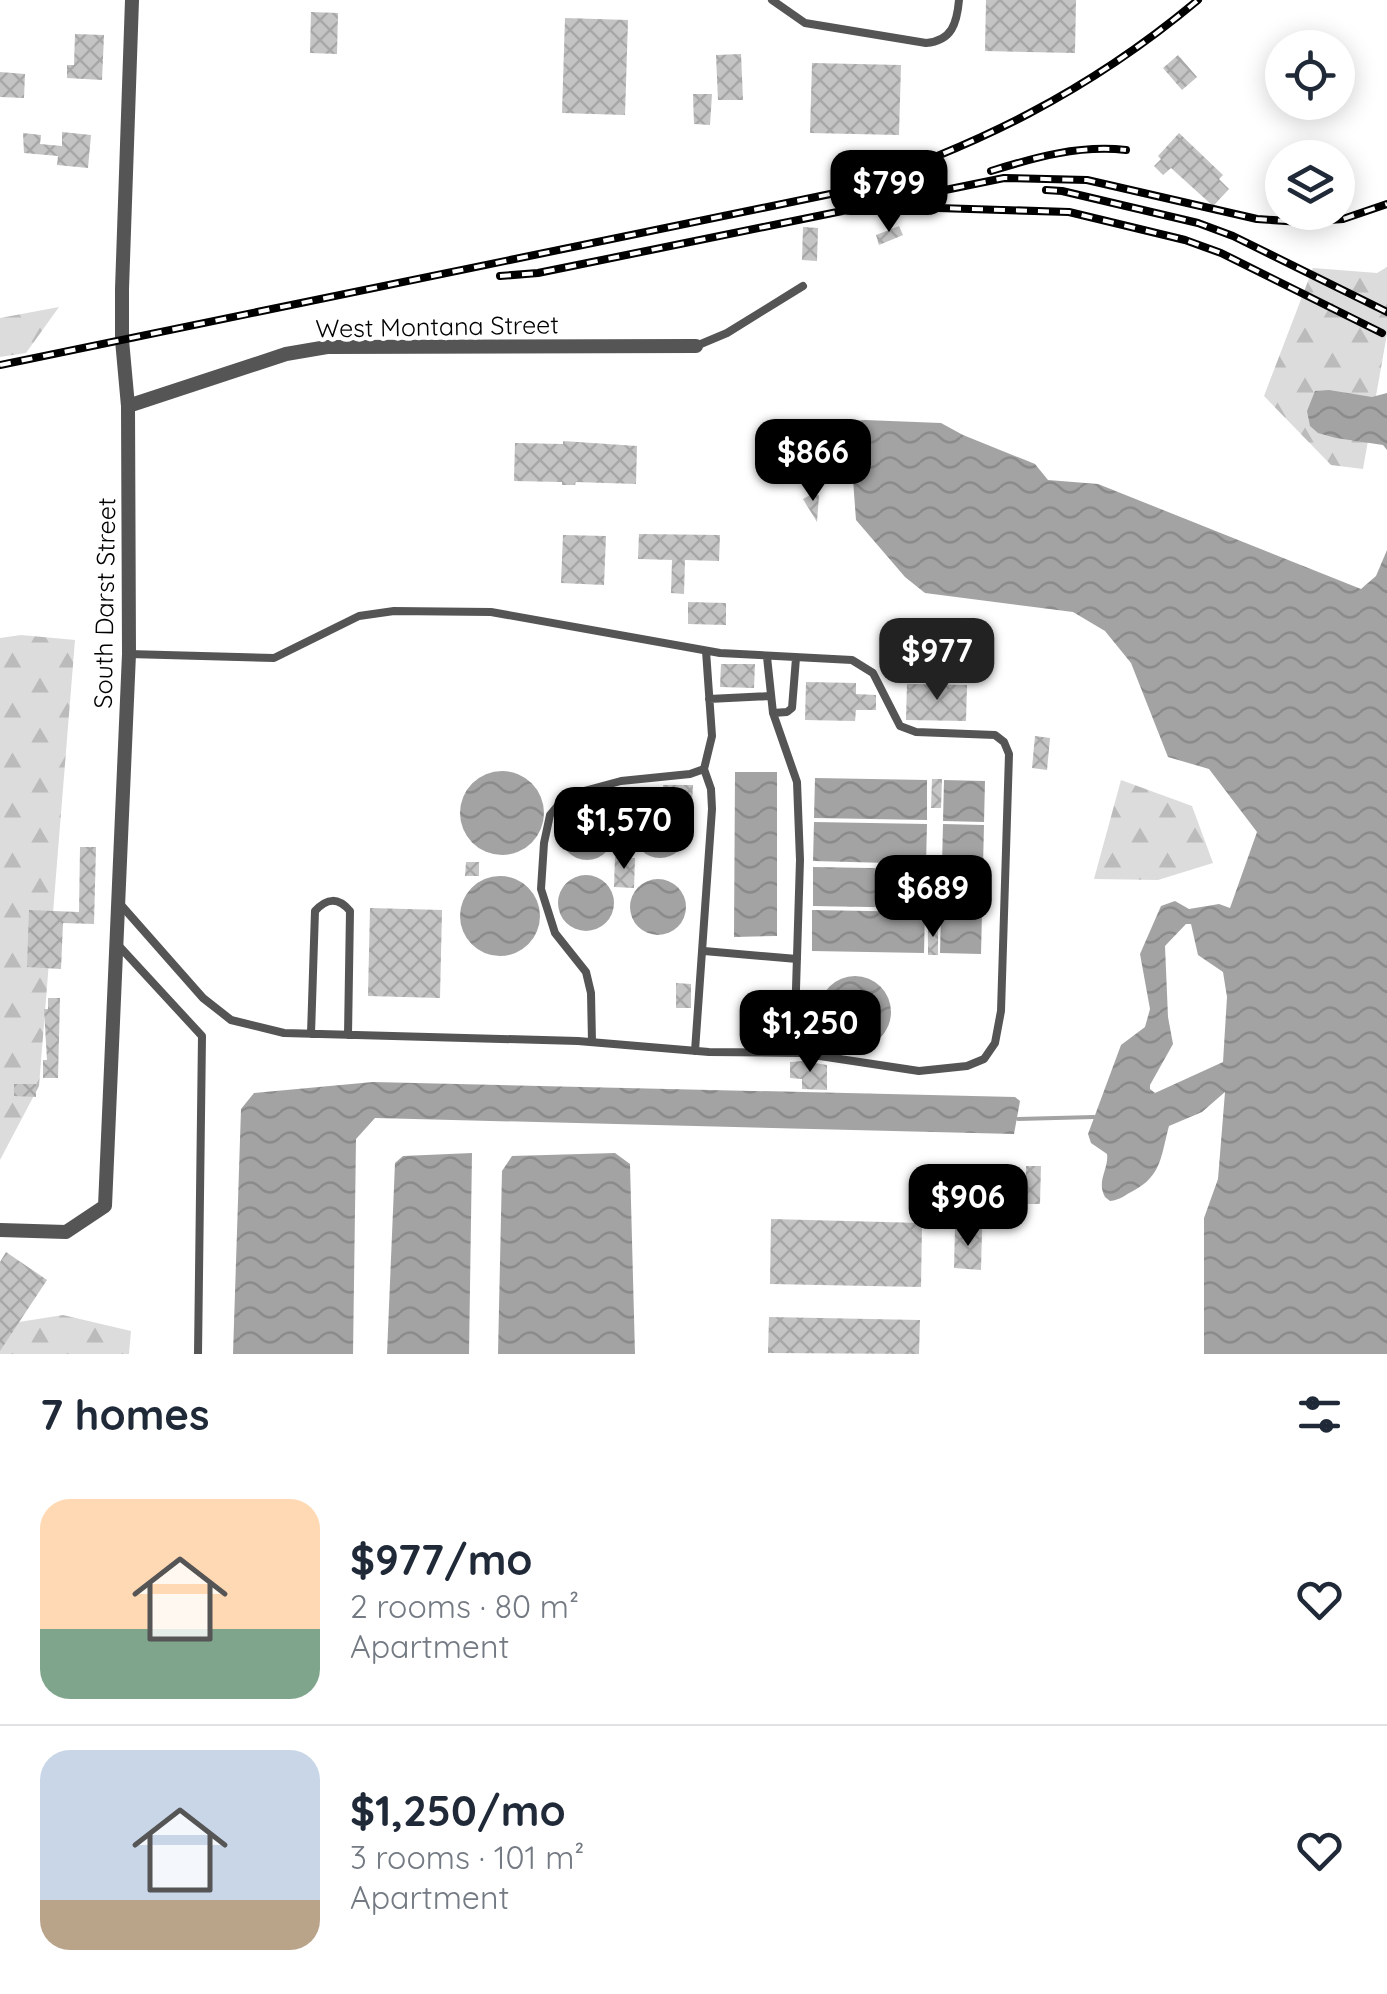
<!DOCTYPE html>
<meta charset="utf-8">
<style>
body{margin:0;font-family:Quicksand,sans-serif;background:#f6f6f7;color:#1f2937;height:100vh;display:flex;flex-direction:column;font-size:38px;white-space:nowrap}
*{box-sizing:border-box;margin:0}
p{font-size:32px;color:#747a83}
.icon{flex:none;width:55px;height:55px;fill:none;stroke:currentColor;stroke-width:2;stroke-linecap:round;stroke-linejoin:round}
.map{position:relative;height:1354px;overflow:hidden}
.side{display:flex;flex-direction:column;background:#fff;flex:1}
.side>*{flex:none}
.fabs{position:absolute;left:1265px;top:30px;display:grid;gap:20px}
.fabs a{display:grid;place-items:center;width:90px;height:90px;border-radius:50%;background:#fff;box-shadow:0 5px 25px #0003;font-size:50px}
.price{position:absolute;translate:-50% -85px;padding:0 22px;border-radius:20px;background:#000;color:#fff;font-size:32px;line-height:65px;filter:drop-shadow(0 2px 5px #0008)}
.price::after{content:'';position:absolute;left:50%;top:60px;width:30px;height:22px;margin-left:-15px;background:inherit;clip-path:polygon(0 0,100% 0,50% 100%)}
.price.active{background:#222;color:#fff}
ul{padding:0;list-style:none}
li{display:flex;align-items:center;gap:30px;height:250px;padding:0 40px}
li+li{border-top:2px solid #e0e1e3}
li span{display:grid;place-items:center;flex:none;width:280px;height:200px;border-radius:30px;color:#555}
li>.icon{margin-inline-start:auto}
span .icon{width:120px;height:120px;fill:#fffc;stroke-width:1}
li b{font-size:42px}
h2{display:flex;justify-content:space-between;align-items:center;height:120px;padding:0 40px;font-size:42px}
.map>svg:first-child{display:block}
.forest{fill:url(#forest-firs)}
.water{fill:url(#water-waves);fill-rule:evenodd}
.lines{fill:none;stroke-linecap:round;stroke-linejoin:round}
.stream{stroke:#a3a3a3;stroke-width:4}
.building{fill:url(#building-cross-hatch)}
.lane{stroke:#555;stroke-width:8}
.street{stroke:#555;stroke-width:14}
.rail-casing{stroke:#000;stroke-width:8}
.rail{stroke:#fff;stroke-width:4;stroke-dasharray:11;stroke-linecap:butt}
.labels{text-anchor:middle;dominant-baseline:central;stroke-width:9;stroke-linejoin:round;paint-order:stroke}
.street-label{font-size:25px;fill:#000;stroke:#fff}
</style>
<div class="map">
<svg width="1387" height="1354" viewBox="0 0 1387 1354">
<defs>
<pattern id="forest-firs" width="22" height="20" patternUnits="userSpaceOnUse" patternTransform="scale(2.5)"><rect width="22" height="20" fill="#dcdcdc"/><path d="M5 1l3.5 6h-7zM16 11l3.5 6h-7z" fill="#bbb"/></pattern>
<pattern id="water-waves" width="16" height="10" patternUnits="userSpaceOnUse" patternTransform="scale(2.5)"><rect width="16" height="10" fill="#a3a3a3"/><path d="M0 5q4-4 8 0t8 0" fill="none" stroke="#8b8b8b"/></pattern>
<pattern id="building-cross-hatch" width="8" height="8" patternUnits="userSpaceOnUse" patternTransform="scale(2.5)"><rect width="8" height="8" fill="#c4c4c4"/><path d="M0 0l8 8M0 8l8-8" fill="none" stroke="#a7a7a7"/></pattern>
</defs>
<rect width="100%" height="100%" fill="#fff"/>
<!-- forest -->
<path class="forest" d="M 1387,267 L 1387,334 L 1363,469 L 1331,465 L 1264,396 L 1313,268 L 1377,273 Z
M 59,307 L 26,353 L 0,357 L 0,318 Z
M 21,635 L 75,640 L 39,1086 L 0,1160 L 0,638 Z
M 1121,780 L 1192,806 L 1213,863 L 1158,880 L 1094,879 Z
M 63,1315 L 131,1331 L 129,1354 L 0,1354 L 0,1325 Z"/>
<!-- water -->
<path class="water" d="M 1329,390 L 1372,397 L 1387,393 L 1387,450 L 1383,445 L 1336,438 L 1318,433 L 1310,426 L 1307,411 L 1315,391 Z
M 865,420 L 941,423 L 963,435 L 1035,464 L 1048,480 L 1098,484 L 1361,589 L 1376,576 L 1387,550 L 1387,1354 L 1204,1354 L 1204,1218 L 1218,1179 L 1225,1092 L 1202,1112 L 1169,1126 C 1161,1155 1162,1176 1133,1191 C 1125,1195 1120,1200 1110,1201 L 1105,1197 C 1096,1181 1109,1169 1107,1154 L 1091,1143 L 1088,1134 L 1121,1045 L 1145,1027 L 1150,1009 L 1140,954 L 1161,906 L 1175,901 L 1189,909 L 1219,904 L 1230,908 L 1257,832 L 1209,769 L 1168,757 L 1131,663 L 1105,631 L 1073,612 L 925,593 L 905,577 L 856,520 L 852,466 L 846,448 L 834,433 L 838,422 ZM 1186,924 L 1191,924 L 1198,955 L 1223,972 L 1227,997 L 1223,1062 L 1155,1093 L 1150,1089 L 1150,1085 L 1173,1044 L 1168,1017 L 1165,946 Z
M460 813a42 42 0 1 1 84 0a42 42 0 1 1-84 0Z
M 735,772 L 777,772 L 777,936 L 734,937 Z
M 815,778 L 927,780 L 927,820 L 814,818 Z
M 944,780 L 985,781 L 984,822 L 943,821 Z
M634 832a26 26 0 1 1 52 0a26 26 0 1 1-52 0Z
M560 833a27 27 0 1 1 54 0a27 27 0 1 1-54 0Z
M 814,822 L 927,824 L 926,864 L 813,861 Z
M 943,824 L 984,825 L 983,866 L 942,865 Z
M 813,867 L 926,869 L 925,908 L 813,906 Z
M 941,868 L 983,869 L 982,911 L 940,910 Z
M558 903a28 28 0 1 1 56 0a28 28 0 1 1-56 0Z
M460 916a40 40 0 1 1 80 0a40 40 0 1 1-80 0Z
M630 907a28 28 0 1 1 56 0a28 28 0 1 1-56 0Z
M 812,910 L 925,912 L 924,953 L 812,951 Z
M 941,912 L 982,913 L 981,954 L 940,953 Z
M819 1012a36 36 0 1 1 72 0a36 36 0 1 1-72 0Z
M 373,1082 L 1015,1097 L 1020,1101 L 1014,1134 L 375,1118 L 356,1139 L 353,1354 L 233,1354 L 241,1109 L 254,1093 Z
M 472,1153 L 469,1354 L 387,1354 L 395,1163 L 403,1156 Z
M 615,1153 L 630,1164 L 635,1354 L 498,1354 L 502,1171 L 512,1156 Z
M 991,1168 L 1007,1169 L 1006,1199 L 992,1200 Z"/>
<g class="lines">
<!-- stream -->
<path class="stream" d="M 1018,1119 L 1094,1117"/>
</g>
<!-- building -->
<path class="building" d="M 986,0 L 1076,0 L 1075,53 L 985,51 Z
M 311,12 L 338,13 L 337,54 L 310,53 Z
M 565,18 L 628,20 L 625,115 L 562,113 Z
M 75,34 L 104,35 L 102,80 L 67,78 L 67,65 L 74,65 Z
M 741,54 L 743,100 L 718,100 L 716,55 Z
M 1178,55 L 1197,77 L 1182,90 L 1163,68 Z
M 812,63 L 901,65 L 899,135 L 810,133 Z
M 0,72 L 25,74 L 24,98 L 0,97 Z
M 693,94 L 712,94 L 710,125 L 694,124 Z
M 62,132 L 91,135 L 88,168 L 57,165 L 58,156 L 24,153 L 23,133 L 41,135 L 40,144 L 62,146 Z
M 1179,133 L 1223,175 L 1219,179 L 1229,189 L 1213,206 L 1171,168 L 1163,175 L 1154,166 L 1161,159 L 1158,156 Z
M 899,226 L 903,235 L 879,245 L 876,235 Z
M 803,227 L 818,228 L 817,261 L 802,260 Z
M 563,441 L 637,446 L 636,484 L 576,482 L 575,485 L 562,485 L 562,482 L 514,481 L 515,443 L 563,444 Z
M 812,494 L 819,495 L 817,522 L 803,499 Z
M 639,534 L 720,535 L 719,561 L 685,560 L 684,594 L 671,593 L 672,560 L 638,559 Z
M 563,535 L 606,536 L 604,585 L 561,583 Z
M 688,602 L 726,603 L 726,625 L 688,624 Z
M 721,664 L 755,664 L 754,688 L 720,687 Z
M 806,682 L 856,683 L 856,694 L 876,695 L 876,710 L 856,710 L 855,721 L 805,720 Z
M 907,684 L 967,685 L 966,721 L 906,720 Z
M 1035,736 L 1050,738 L 1047,770 L 1032,768 Z
M 932,779 L 942,779 L 941,808 L 931,808 Z
M 663,785 L 693,785 L 692,804 L 663,804 Z
M 80,847 L 96,847 L 94,924 L 63,923 L 61,969 L 27,967 L 29,910 L 79,912 Z
M 615,857 L 635,858 L 634,888 L 614,887 Z
M 466,862 L 479,862 L 479,876 L 465,876 Z
M 370,908 L 442,910 L 440,998 L 368,996 Z
M 928,926 L 938,926 L 938,955 L 928,955 Z
M 676,983 L 691,984 L 691,1008 L 676,1008 Z
M 48,998 L 60,998 L 58,1078 L 43,1078 L 43,1060 L 47,1060 L 44,1009 L 48,1009 Z
M 802,1061 L 827,1065 L 827,1090 L 802,1089 L 802,1079 L 790,1078 L 790,1062 Z
M 14,1084 L 36,1084 L 36,1097 L 14,1096 Z
M 1026,1166 L 1041,1166 L 1040,1204 L 1025,1204 Z
M 771,1219 L 922,1223 L 921,1287 L 770,1284 Z
M 955,1228 L 982,1229 L 981,1270 L 954,1268 Z
M 6,1252 L 47,1280 L 0,1351 L 0,1262 Z
M 769,1317 L 920,1320 L 919,1354 L 768,1353 Z"/>
<g class="lines">
<!-- lane -->
<path class="lane" d="M 772,0 L 805,23 L 926,43 C 952,41 957,23 959,0
M 696,346 L 727,333 L 803,286
M 767,657 L 773,713 L 797,782 L 800,860 L 794,1053
M 709,699 L 770,696
M 773,713 L 787,712 L 792,708 L 796,658
M 121,905 L 203,998 L 231,1020 L 284,1033 L 578,1041 L 709,1052 L 800,1053 L 919,1071 L 967,1066 L 984,1059 L 995,1043 L 1001,1011 L 1009,754 L 1004,742 L 995,735 L 916,732 L 900,726 L 873,673 L 852,660 L 720,653 L 491,612 L 394,611 L 359,616 L 274,658 L 129,654
M 119,946 L 202,1036 L 198,1354
M 704,951 L 797,959
M 311,1034 L 315,911 C 327,898 338,897 350,911 L 348,1035
M 592,1042 L 591,993 L 586,972 L 555,933 L 541,889 L 544,843 L 550,815 L 560,803 L 584,791 L 621,781 L 690,774 L 704,769 L 712,736 L 706,651
M 695,1051 L 712,809 L 711,789 L 704,769"/>
<!-- street -->
<path class="street" d="M 128,406 L 286,354 L 327,347 L 696,346
M 0,1230 L 66,1232 L 105,1206 L 129,654 L 128,406 L 122,340 L 122,289 L 132,0"/>
<!-- rail casing -->
<g class="rail-casing">
<path id="rail" d="M 991,171 C 1036,157 1079,145 1126,150
M 1046,190 L 1062,191 L 1198,223 L 1233,236 L 1387,312
M 906,207 L 1069,212 L 1185,240 L 1221,253 L 1382,333
M 500,276 L 538,273 L 1004,178 L 1087,180 L 1257,219 L 1302,222 L 1343,219 L 1387,204
M 0,365 L 840,192 C 977,146 1087,93 1198,0"/>
</g>
<!-- rail -->
<use href="#rail" class="rail"/>
</g>
<g class="labels">
<!-- street labels -->
<g class="street-label">
<text transform="translate(437 326) rotate(-1)">West Montana Street</text>
<text transform="translate(104 603) rotate(-89)">South Darst Street</text>
</g>
</g>
</svg>
<div class="fabs">
<a><svg class="icon" aria-label="locate" viewBox="0 0 24 24"><circle cx="12" cy="12" r="6"/><path d="M12 2v4M12 18v4M2 12h4M18 12h4"/></svg></a>
<a><svg class="icon" aria-label="layers" viewBox="0 0 24 24"><path d="M12 4l9 5-9 5-9-5zM3 14l9 5 9-5"/></svg></a>
</div>
<b class="price" style="left:889px;top:235px">$799</b>
<b class="price" style="left:813px;top:504px">$866</b>
<b class="price active" style="left:937px;top:703px">$977</b>
<b class="price" style="left:624px;top:872px">$1,570</b>
<b class="price" style="left:933px;top:940px">$689</b>
<b class="price" style="left:810px;top:1075px">$1,250</b>
<b class="price" style="left:968px;top:1249px">$906</b>
</div>
<section class="side">
<h2>7 homes<svg class="icon" aria-label="filters" viewBox="0 0 24 24"><path d="M4 7h16M4 17h16"/><circle cx="9" cy="7" r="2"/><circle cx="15" cy="17" r="2"/></svg></h2>
<ul>
<li><span style="background:linear-gradient(#ffd9b3 65%,#7fa58c 0)"><svg class="icon" aria-label="home" viewBox="0 0 24 24"><path d="M3 11l9-7 9 7M6 9v11h12V9"/></svg></span><div><b>$977/mo</b><p>2 rooms · 80 m²</p><p>Apartment</p></div><svg class="icon" aria-label="heart" viewBox="0 0 24 24"><path d="M12 20l-8-8c-3-5 5-10 8-4 3-6 11-1 8 4z"/></svg></li>
<li><span style="background:linear-gradient(#c9d6e8 75%,#b9a48a 0)"><svg class="icon" aria-label="home" viewBox="0 0 24 24"><path d="M3 11l9-7 9 7M6 9v11h12V9"/></svg></span><div><b>$1,250/mo</b><p>3 rooms · 101 m²</p><p>Apartment</p></div><svg class="icon" aria-label="heart" viewBox="0 0 24 24"><path d="M12 20l-8-8c-3-5 5-10 8-4 3-6 11-1 8 4z"/></svg></li>
</ul>
</section>
